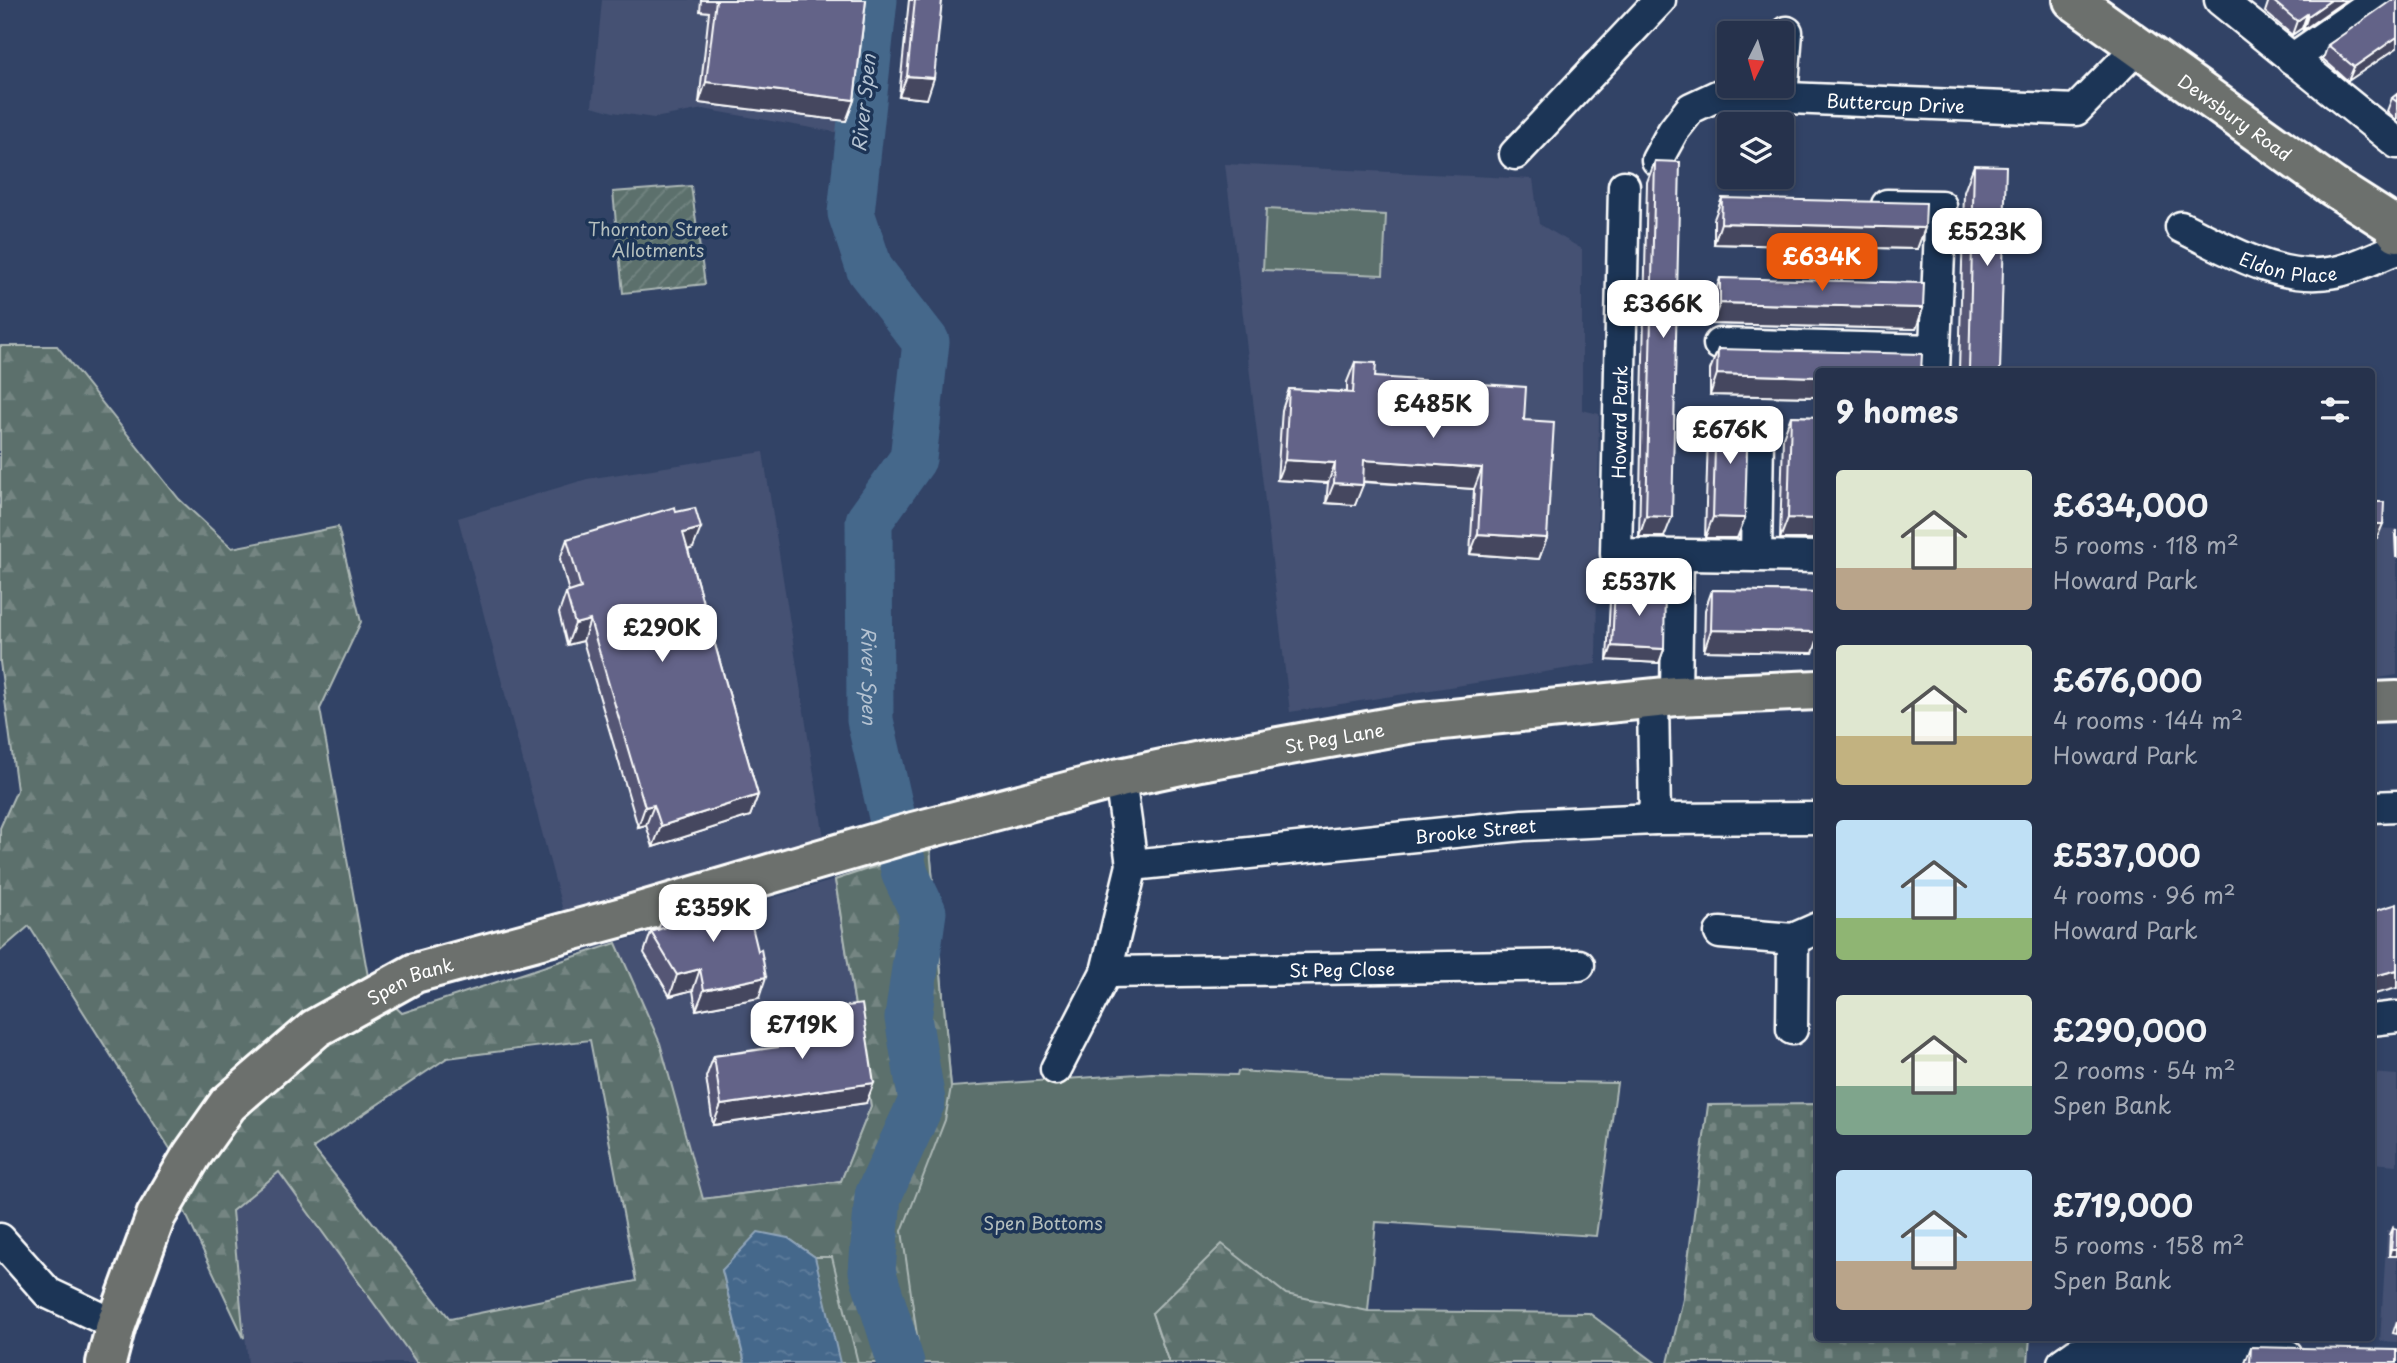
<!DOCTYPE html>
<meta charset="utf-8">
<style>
body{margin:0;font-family:"Playpen Sans",sans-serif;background:#2e3a53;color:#f1f3f6;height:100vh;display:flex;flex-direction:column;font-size:26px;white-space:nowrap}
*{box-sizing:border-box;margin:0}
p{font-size:23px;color:#a4aab5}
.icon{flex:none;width:38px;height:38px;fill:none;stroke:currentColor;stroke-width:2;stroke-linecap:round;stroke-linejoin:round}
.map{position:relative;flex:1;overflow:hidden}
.details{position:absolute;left:1815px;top:368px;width:560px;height:973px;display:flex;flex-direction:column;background:#26324c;border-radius:7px;box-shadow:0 4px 10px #0003,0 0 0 2px #424d64}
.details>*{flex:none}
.needle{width:46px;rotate:185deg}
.fabs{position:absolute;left:1717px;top:21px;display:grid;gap:14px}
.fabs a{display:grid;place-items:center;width:77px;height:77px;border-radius:7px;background:#26324c;box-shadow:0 4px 10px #0003,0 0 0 2px #424d64;font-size:35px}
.price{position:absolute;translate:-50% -60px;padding:0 16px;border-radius:14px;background:#fff;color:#222;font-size:23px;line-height:46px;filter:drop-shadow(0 2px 4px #0008)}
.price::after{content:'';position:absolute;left:50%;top:42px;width:21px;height:16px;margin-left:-10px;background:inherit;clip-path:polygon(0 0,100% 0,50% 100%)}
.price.current{background:#ea580c;color:#fff}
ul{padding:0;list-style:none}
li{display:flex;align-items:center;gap:21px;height:175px;padding:0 21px}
li span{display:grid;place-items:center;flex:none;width:196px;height:140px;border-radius:7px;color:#555}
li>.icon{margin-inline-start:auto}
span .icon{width:84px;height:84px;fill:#fffc;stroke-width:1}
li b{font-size:30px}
h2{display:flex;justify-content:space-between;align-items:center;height:84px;padding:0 21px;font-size:30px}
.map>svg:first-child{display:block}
.built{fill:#455173}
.green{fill:#5b706c;stroke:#adb8b6;stroke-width:2}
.forest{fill:url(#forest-firs);stroke:#adb8b6;stroke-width:2;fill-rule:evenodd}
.cemetery{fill:url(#cemetery-stones);stroke:#adb8b6;stroke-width:2}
.garden{fill:url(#garden-furrows);stroke:#adb8b6;stroke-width:2}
.water{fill:url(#water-ripples);stroke:#8fa4b9;stroke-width:2}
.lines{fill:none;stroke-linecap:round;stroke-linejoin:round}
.river{stroke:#44678b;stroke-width:47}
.minor-casing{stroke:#fff;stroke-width:35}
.primary-casing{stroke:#fff;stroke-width:44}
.minor{stroke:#1d3557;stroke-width:30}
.primary{stroke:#6c706d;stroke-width:38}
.wall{fill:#555675;stroke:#fff;stroke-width:2}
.shaded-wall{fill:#45465f;stroke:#fff;stroke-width:2}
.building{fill:#636488;stroke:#fff;stroke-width:2}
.labels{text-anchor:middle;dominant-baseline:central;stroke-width:7;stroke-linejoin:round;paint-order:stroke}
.street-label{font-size:18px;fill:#fff;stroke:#1d3557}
.park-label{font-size:18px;fill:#b5bfbd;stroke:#1d3557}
.water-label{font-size:19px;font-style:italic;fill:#b4c2d1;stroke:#1d3557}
</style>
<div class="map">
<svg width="2397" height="1363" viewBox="0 0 2397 1363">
<defs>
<pattern id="forest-firs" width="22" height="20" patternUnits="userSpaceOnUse" patternTransform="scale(1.75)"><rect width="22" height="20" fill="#5b706c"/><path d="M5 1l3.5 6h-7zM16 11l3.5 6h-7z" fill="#748582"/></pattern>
<pattern id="cemetery-stones" width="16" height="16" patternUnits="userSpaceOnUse" patternTransform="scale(1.75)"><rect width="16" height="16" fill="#5b706c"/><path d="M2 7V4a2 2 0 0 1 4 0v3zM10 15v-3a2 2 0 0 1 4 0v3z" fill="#748582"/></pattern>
<pattern id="garden-furrows" width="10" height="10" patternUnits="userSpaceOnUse" patternTransform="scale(1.75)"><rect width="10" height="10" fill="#5b706c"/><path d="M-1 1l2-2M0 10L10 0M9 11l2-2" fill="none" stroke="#748582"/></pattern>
<pattern id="water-ripples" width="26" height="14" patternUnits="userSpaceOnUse" patternTransform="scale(1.75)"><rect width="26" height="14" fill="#44678b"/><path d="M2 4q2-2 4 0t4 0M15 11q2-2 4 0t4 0" fill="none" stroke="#607e9c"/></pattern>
</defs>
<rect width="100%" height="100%" fill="#324366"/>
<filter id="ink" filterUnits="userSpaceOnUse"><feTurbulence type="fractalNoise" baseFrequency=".0143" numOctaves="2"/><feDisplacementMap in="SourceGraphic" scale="14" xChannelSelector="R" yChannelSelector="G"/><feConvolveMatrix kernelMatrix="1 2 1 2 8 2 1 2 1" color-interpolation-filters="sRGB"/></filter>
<g filter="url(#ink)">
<!-- built -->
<path class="built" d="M 602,0 L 867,0 L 852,135 L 703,109 L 654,118 L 613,112 L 592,106 Z
M 1225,164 L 1533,179 L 1539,224 L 1582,249 L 1582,410 L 1599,414 L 1596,664 L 1290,712 Z
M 763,452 L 825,844 L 566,922 L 458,518 L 587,479 Z
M 2371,528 L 2397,529 L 2397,675 L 2373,679 Z
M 835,880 L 871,1106 L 841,1181 L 702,1199 L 660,1043 L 616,943 Z
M 2371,1073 L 2397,1075 L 2397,1165 L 2371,1163 Z
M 279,1172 L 417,1363 L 248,1363 L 232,1211 Z
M 2387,1230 L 2397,1230 L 2397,1342 L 2380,1341 Z"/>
<!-- green -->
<path class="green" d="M 1266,209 L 1386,215 L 1383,275 L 1263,270 Z
M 930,848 L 951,1087 L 1152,1073 L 1237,1075 L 1238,1071 L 1328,1077 L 1617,1083 L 1596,1236 L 1376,1222 L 1368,1311 L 1152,1313 L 1169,1363 L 745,1363 L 702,1199 L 841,1181 L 871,1106 L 835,880 Z"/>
<!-- forest -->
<path class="forest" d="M 0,346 L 57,346 L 179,499 L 232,548 L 338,527 L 361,622 L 320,709 L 369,982 L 402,1013 L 616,943 L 660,1043 L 703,1199 L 841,1181 L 871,1106 L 835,880 L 930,848 L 951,1087 L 945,1120 L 902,1231 L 921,1363 L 858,1363 L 832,1257 L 815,1257 L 788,1238 L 722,1270 L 745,1363 L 417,1363 L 279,1172 L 232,1211 L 244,1338 L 184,1210 L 174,1155 L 29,926 L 0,951 L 0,828 L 17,790 L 0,662 ZM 590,1040 L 636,1281 L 450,1319 L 313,1148 L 447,1058 Z
M 1222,1244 L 1286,1294 L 1368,1311 L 1589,1313 L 1656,1363 L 1169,1363 L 1152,1313 Z"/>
<!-- cemetery -->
<path class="cemetery" d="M 1818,1104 L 1818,1337 L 2030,1337 L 2028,1363 L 1668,1363 L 1683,1299 L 1708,1105 Z"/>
<!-- garden -->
<path class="garden" d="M 691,186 L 705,284 L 623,293 L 613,192 Z"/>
<!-- water -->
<path class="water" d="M 758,1232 L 788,1238 L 815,1257 L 840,1363 L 745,1363 L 722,1270 Z"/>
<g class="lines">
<!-- river -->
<path class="river" id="s1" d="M 874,0 L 851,213 L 870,270 L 926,342 L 913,459 L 869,521 L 870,720 L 905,874 L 923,912 L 908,1018 L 922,1101 L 878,1196 L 872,1271 L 901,1363"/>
<!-- minor casing -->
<g class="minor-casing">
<g id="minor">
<path d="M 2220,0 L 2397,143"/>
<path d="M 2292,59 L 2377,0"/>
<path d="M 1782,97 L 1787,32"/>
<path d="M 1515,154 L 1660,0"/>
<path id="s2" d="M 1657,160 L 1673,131 L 1691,108 L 1719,95 L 2076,110 L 2138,47"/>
<path d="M 1624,186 L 1616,554 L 1818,557"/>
<path d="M 1887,205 L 1941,206 L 1934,371"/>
<path id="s3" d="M 2181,227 C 2229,250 2280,283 2335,272 C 2356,268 2377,256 2397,249"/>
<path d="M 1719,344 L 1935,350"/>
<path d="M 1756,556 L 1758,439"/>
<path d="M 1676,696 L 1678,555"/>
<path d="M 1653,699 L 1655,819"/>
<path id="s4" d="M 1120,778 L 1132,865 L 1106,972 L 1579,965"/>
<path d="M 2371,807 L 2397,806"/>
<path id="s5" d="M 1132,865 L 1523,825 L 1655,819 L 1818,818"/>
<path d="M 1720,933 L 1793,939 L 1818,928"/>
<path d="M 2371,1020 L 2397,1017"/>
<path d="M 1792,1029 L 1793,939"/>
<path d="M 1056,1069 L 1106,972"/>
<path d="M 0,1239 L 48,1293 L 116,1325"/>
<path d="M 2063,1363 L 2077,1353 L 2105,1352 L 2287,1355"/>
</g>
</g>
<!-- primary casing -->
<g class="primary-casing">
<g id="primary">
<path id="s6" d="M 2073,0 L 2332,186 L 2390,223 L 2397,232"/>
<path d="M 2371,702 L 2397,701"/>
<path id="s7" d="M 106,1363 L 116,1325 L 156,1216 L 192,1155 L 228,1104 L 316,1028 L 415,973 L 626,916 L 913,832 L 1120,778 L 1200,761 L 1413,723 L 1676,696 L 1818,690"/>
</g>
</g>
<!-- minor -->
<use href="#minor" class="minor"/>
<!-- primary -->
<use href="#primary" class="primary"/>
</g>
<!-- wall -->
<path class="wall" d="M 701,0 L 866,0 L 854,100 L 846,121 L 699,103 L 709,12 L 700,11 Z
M 909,0 L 942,0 L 927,99 L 899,96 Z
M 2269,0 L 2346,0 L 2303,30 L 2302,28 L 2292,35 L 2265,12 Z
M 2397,0 L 2348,81 L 2323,59 L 2328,45 Z
M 2397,94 L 2397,121 L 2387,111 L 2392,98 Z
M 1655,161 L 1664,537 L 1639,537 L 1647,182 Z
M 1974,165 L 2000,371 L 1959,371 L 1964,192 Z
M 1722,198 L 1925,228 L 1917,249 L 1714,244 L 1714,219 Z
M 1720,278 L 1923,308 L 1916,329 L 1712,324 L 1713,299 Z
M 1718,349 L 1818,371 L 1818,397 L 1710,395 L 1710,370 Z
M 1355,362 L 1375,377 L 1524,420 L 1547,538 L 1539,559 L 1470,554 L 1474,489 L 1363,482 L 1355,505 L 1326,503 L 1328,483 L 1277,480 L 1282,410 L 1289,389 L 1347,392 L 1347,382 Z
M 1716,414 L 1745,518 L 1737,538 L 1705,538 L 1708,435 Z
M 1791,416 L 1818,417 L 1818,530 L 1815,539 L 1780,539 L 1783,437 Z
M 676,512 L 693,548 L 688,550 L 758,795 L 750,816 L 653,847 L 646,825 L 638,827 L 583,641 L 567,645 L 559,613 L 566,593 L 569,592 L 560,559 L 567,539 Z
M 2397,530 L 2397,557 L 2396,557 L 2395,535 Z
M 1615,587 L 1664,649 L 1659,663 L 1607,660 L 1610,601 Z
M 1712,590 L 1818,592 L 1818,638 L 1813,653 L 1704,651 L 1705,610 Z
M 663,917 L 759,998 L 696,1010 L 693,990 L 670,996 L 644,953 L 651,932 L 658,930 Z
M 810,1011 L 866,1103 L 713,1125 L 706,1077 L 714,1056 L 804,1043 L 803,1032 Z
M 2393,1228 L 2397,1256 L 2389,1256 L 2390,1235 Z
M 2251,1347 L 2397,1363 L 2245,1363 Z"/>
<!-- shaded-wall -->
<path class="shaded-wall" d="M 2331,0 L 2346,0 L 2303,30 L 2308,16 Z
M 2307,14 L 2302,28 L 2292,35 L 2297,21 Z
M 2397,37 L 2397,48 L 2348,81 L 2354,67 Z
M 907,76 L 934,78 L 927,99 L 899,96 Z
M 706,82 L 854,100 L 846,121 L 699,103 Z
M 1721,223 L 1925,228 L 1917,249 L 1714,244 Z
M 1720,303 L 1923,308 L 1916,329 L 1712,324 Z
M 1717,374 L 1818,377 L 1818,397 L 1710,395 Z
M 1285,460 L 1335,463 L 1328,483 L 1277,480 Z
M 1364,460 L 1482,468 L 1474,489 L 1357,481 Z
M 1334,483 L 1363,485 L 1355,505 L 1326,503 Z
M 1646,516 L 1672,517 L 1664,537 L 1639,537 Z
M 1713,517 L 1745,518 L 1737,538 L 1705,538 Z
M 1788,518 L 1818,519 L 1818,530 L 1815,539 L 1780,539 Z
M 2371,524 L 2383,524 L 2377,538 L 2371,538 Z
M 701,528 L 693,548 L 676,554 L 683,533 Z
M 1478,534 L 1547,538 L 1539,559 L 1470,554 Z
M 590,620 L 583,641 L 567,645 L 575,624 Z
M 1711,630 L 1818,632 L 1818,638 L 1813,653 L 1704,651 Z
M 1612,646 L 1664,649 L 1659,663 L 1607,660 Z
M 758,795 L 750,816 L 653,847 L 661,826 Z
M 654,805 L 646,825 L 638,827 L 645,807 Z
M 700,969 L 693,990 L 670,996 L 677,975 Z
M 2397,970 L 2397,988 L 2371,995 L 2371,977 Z
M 766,977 L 759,998 L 696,1010 L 704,990 Z
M 874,1083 L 866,1103 L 713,1125 L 721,1105 Z
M 2391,1249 L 2397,1249 L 2397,1256 L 2389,1256 Z
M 2397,1321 L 2397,1334 L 2393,1333 Z"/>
<!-- building -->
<path class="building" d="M 716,0 L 866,0 L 854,100 L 706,82 Z
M 915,0 L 942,0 L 934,78 L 907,76 Z
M 2272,0 L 2331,0 L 2308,16 L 2307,14 L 2297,21 Z
M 2392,0 L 2397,0 L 2397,37 L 2354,67 L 2328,45 Z
M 2397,94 L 2397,102 L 2392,98 Z
M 1655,161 L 1680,162 L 1672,517 L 1646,516 Z
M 1974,165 L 2006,166 L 2000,371 L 1969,371 Z
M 1722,198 L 1926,203 L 1925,228 L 1721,223 Z
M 1720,278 L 1924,283 L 1923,308 L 1720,303 Z
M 1718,349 L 1922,354 L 1921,371 L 1818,371 L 1818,377 L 1717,374 Z
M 1355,362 L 1376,363 L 1375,377 L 1526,387 L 1524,420 L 1554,422 L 1547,538 L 1478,534 L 1482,468 L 1364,460 L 1363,485 L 1334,483 L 1335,463 L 1285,460 L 1289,389 L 1353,393 Z
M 1716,414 L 1748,415 L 1745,518 L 1713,517 Z
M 1791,416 L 1818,417 L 1818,519 L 1788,518 Z
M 2371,502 L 2384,502 L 2383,524 L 2371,524 Z
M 675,507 L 676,512 L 695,508 L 701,528 L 683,533 L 758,795 L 661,826 L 654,805 L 645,807 L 590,620 L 575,624 L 566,593 L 581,588 L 567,539 Z
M 1615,587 L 1665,589 L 1664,649 L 1612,646 Z
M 1712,590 L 1818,592 L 1818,632 L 1711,630 Z
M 745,897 L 758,951 L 761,949 L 766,977 L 704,990 L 700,969 L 677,975 L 651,932 L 666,927 L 663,917 Z
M 2397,904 L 2397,970 L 2371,977 L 2371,912 Z
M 862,1004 L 874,1083 L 721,1105 L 714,1056 L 815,1042 L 810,1011 Z
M 2393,1228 L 2397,1229 L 2397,1249 L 2391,1249 Z
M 2251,1347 L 2397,1350 L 2397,1363 L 2250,1363 Z"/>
</g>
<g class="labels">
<!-- street labels -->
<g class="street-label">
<text stroke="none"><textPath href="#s2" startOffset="270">Buttercup Drive</textPath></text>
<text stroke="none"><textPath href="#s6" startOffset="200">Dewsbury Road</textPath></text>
<text stroke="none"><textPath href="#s3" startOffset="116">Eldon Place</textPath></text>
<text transform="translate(1619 422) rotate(-89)">Howard Park</text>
<text stroke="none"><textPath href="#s7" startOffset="1468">St Peg Lane</textPath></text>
<text stroke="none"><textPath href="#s5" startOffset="345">Brooke Street</textPath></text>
<text stroke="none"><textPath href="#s4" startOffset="434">St Peg Close</textPath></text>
<text stroke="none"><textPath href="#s7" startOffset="511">Spen Bank</textPath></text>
</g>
<!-- park labels -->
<g class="park-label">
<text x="658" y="228">Thornton Street<tspan x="658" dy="21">Allotments</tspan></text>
<text x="1043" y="1222">Spen Bottoms</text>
</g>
<!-- water labels -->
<g class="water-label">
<text transform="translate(863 103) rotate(-84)">River Spen</text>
<text stroke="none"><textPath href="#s1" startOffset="714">River Spen</textPath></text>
</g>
</g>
</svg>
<div class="fabs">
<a><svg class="needle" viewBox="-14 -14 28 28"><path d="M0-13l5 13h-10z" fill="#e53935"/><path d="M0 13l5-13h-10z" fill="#a4aab5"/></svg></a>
<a><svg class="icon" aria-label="layers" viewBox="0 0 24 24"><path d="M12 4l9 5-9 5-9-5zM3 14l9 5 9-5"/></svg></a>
</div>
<b class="price" style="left:1987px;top:268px">£523K</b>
<b class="price current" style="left:1822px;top:293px">£634K</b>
<b class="price" style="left:1663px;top:340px">£366K</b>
<b class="price" style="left:1433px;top:440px">£485K</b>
<b class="price" style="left:1730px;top:466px">£676K</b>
<b class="price" style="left:1639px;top:618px">£537K</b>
<b class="price" style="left:662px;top:664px">£290K</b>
<b class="price" style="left:713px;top:944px">£359K</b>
<b class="price" style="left:802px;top:1061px">£719K</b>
<section class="details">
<h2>9 homes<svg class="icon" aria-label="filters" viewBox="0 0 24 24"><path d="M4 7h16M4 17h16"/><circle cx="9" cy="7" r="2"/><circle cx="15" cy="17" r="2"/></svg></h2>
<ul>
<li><span style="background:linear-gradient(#dfe7d0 70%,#b9a48a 0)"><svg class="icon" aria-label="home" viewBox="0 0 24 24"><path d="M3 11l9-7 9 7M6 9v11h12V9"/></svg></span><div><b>£634,000</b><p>5 rooms · 118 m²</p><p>Howard Park</p></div></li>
<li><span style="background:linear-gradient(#dfe7d0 65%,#c2b280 0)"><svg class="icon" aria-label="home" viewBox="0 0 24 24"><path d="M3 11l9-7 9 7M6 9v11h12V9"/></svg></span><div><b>£676,000</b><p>4 rooms · 144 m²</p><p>Howard Park</p></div></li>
<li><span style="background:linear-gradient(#bfe0f5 70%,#8fb573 0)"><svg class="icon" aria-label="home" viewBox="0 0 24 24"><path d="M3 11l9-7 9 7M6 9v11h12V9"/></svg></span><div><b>£537,000</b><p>4 rooms · 96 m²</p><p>Howard Park</p></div></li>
<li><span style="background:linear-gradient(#dfe7d0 65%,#7fa58c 0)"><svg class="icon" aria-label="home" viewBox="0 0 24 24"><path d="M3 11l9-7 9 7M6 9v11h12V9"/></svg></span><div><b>£290,000</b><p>2 rooms · 54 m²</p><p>Spen Bank</p></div></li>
<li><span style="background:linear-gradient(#bfe0f5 65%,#b9a48a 0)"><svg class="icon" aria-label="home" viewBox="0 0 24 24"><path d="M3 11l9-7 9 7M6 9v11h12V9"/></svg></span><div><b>£719,000</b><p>5 rooms · 158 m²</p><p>Spen Bank</p></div></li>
</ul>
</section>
</div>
